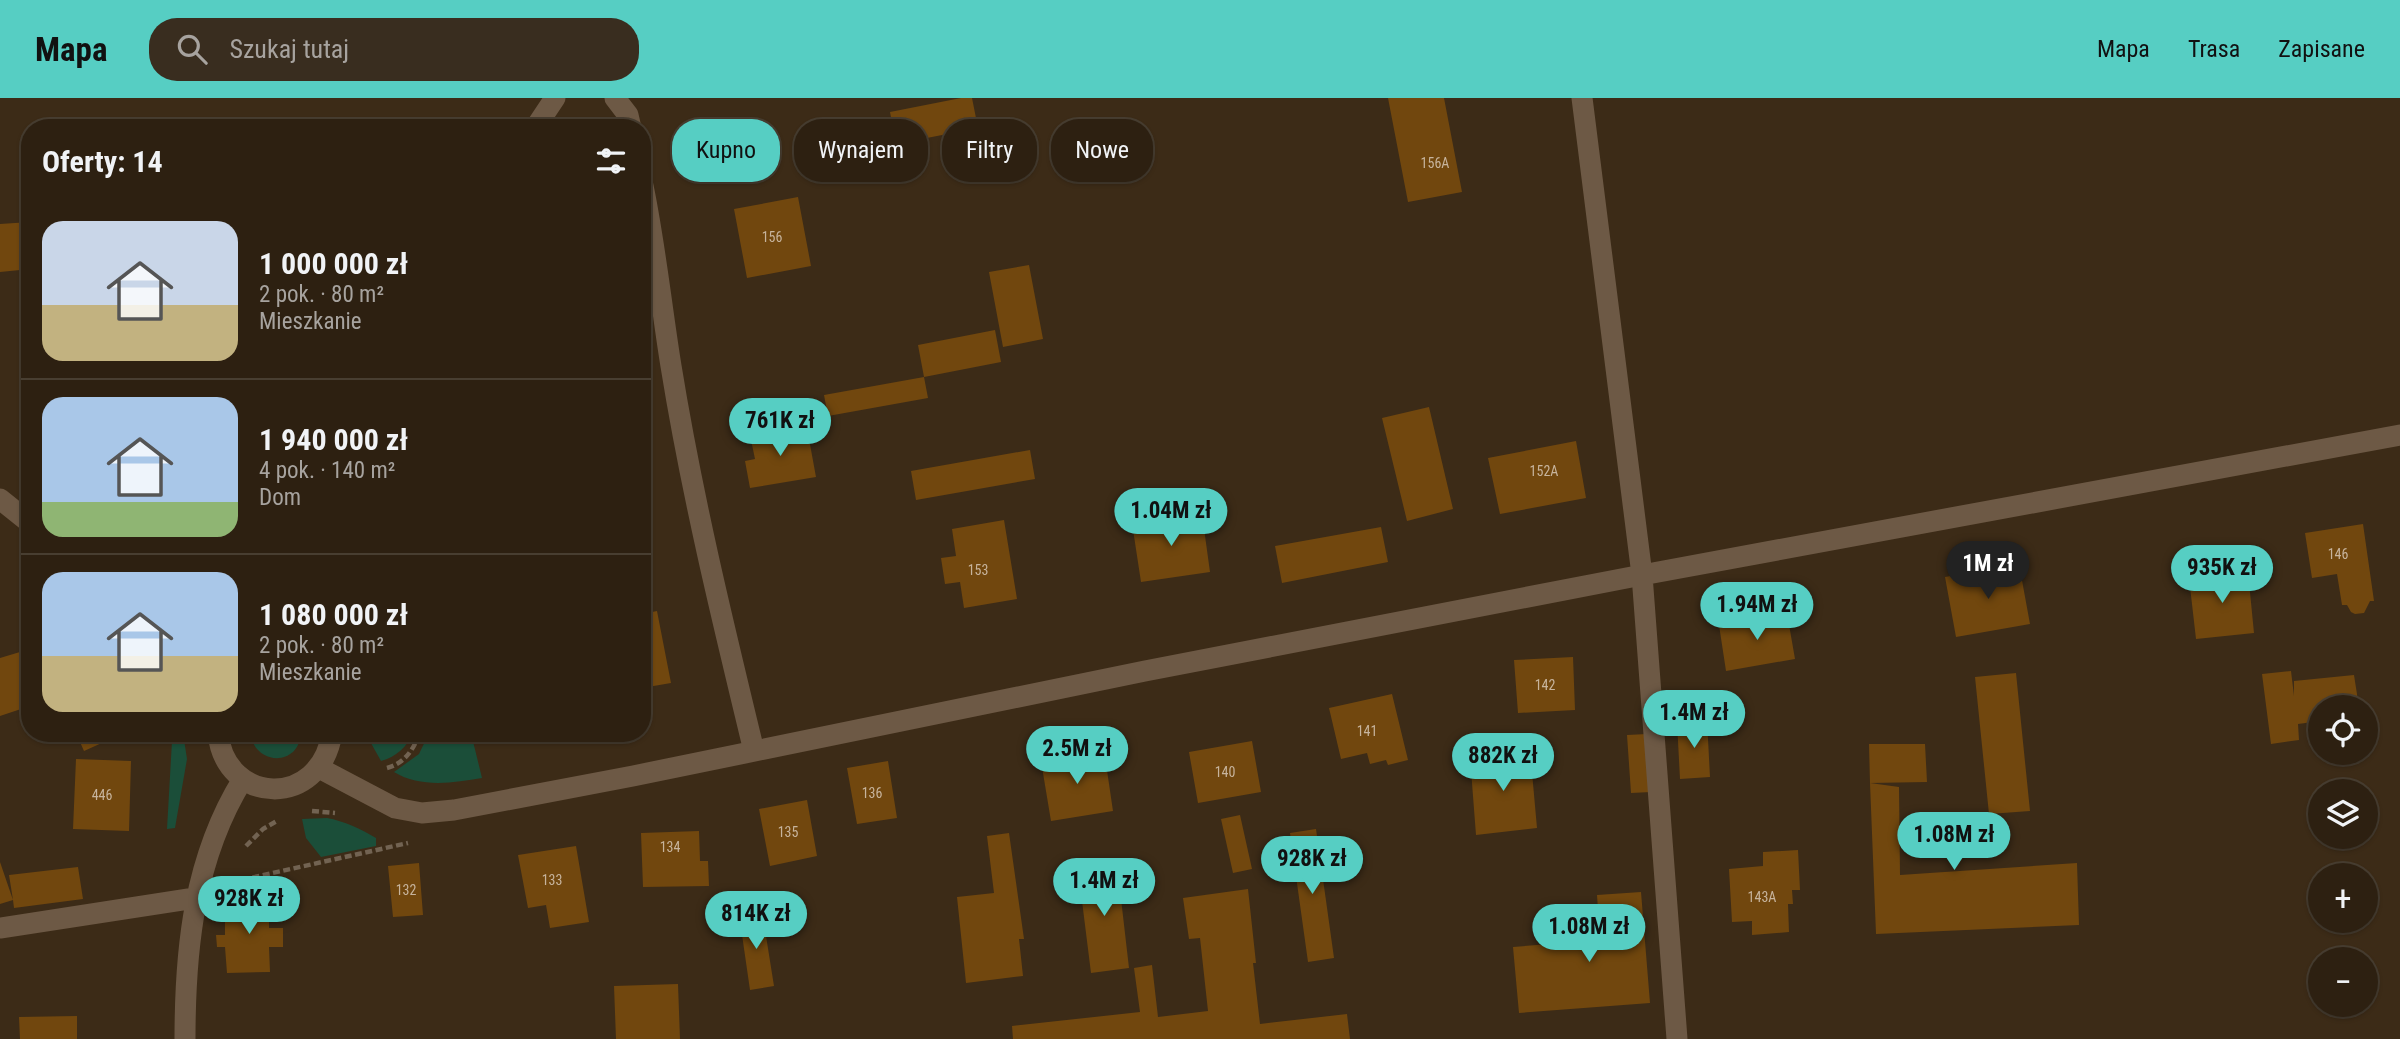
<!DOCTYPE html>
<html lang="pl">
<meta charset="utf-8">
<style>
body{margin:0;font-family:"Roboto Condensed",sans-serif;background:#392d1f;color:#f1f3f6;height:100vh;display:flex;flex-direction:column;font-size:26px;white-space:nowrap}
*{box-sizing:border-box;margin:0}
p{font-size:23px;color:#a7a39f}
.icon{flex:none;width:38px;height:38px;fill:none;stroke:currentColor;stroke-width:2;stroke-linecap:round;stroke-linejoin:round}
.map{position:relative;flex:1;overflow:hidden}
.side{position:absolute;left:21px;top:21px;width:630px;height:623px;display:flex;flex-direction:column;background:#2d2011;border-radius:28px;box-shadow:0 2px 5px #0004,0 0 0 2px #483e31}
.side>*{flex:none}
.hud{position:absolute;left:672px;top:21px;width:665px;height:63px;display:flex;gap:14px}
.fabs{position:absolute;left:2308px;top:597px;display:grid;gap:14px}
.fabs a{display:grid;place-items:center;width:70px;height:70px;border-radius:50%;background:#2d2011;box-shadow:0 2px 5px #0004,0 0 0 2px #483e31;font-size:35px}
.price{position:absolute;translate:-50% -60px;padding:0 16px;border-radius:24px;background:#56cec3;color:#111;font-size:23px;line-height:46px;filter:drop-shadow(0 2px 4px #0008)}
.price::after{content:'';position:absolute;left:50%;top:42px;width:21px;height:16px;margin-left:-10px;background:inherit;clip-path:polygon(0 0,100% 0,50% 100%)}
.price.current{background:#222;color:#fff}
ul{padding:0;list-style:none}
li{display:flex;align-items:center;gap:21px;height:175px;padding:0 21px}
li+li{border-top:2px solid #483e31}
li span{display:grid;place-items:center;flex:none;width:196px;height:140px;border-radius:21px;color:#555}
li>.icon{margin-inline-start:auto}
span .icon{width:84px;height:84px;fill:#fffc;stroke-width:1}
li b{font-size:30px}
h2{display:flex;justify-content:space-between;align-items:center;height:84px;padding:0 21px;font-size:30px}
.chip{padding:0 24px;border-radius:28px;background:#2d2011;box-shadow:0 2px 5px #0004,0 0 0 2px #483e31;font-size:24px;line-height:63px}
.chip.current{background:#56cec3;color:#111}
header{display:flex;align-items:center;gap:42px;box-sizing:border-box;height:98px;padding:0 35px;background:#56cec3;color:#111}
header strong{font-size:33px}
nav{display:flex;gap:38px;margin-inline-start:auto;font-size:24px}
.search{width:490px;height:63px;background:#392d1f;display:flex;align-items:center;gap:18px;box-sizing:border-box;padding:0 24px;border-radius:28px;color:#a7a39f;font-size:26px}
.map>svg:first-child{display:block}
.green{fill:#1b4e39}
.building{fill:#71470e}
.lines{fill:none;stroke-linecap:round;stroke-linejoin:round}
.path{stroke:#726352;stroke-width:4.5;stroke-dasharray:7 3.5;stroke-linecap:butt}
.minor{stroke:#6d5945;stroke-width:21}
.labels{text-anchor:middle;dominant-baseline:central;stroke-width:5;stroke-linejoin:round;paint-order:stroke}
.number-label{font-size:14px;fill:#c7b49d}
</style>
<header>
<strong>Mapa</strong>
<div class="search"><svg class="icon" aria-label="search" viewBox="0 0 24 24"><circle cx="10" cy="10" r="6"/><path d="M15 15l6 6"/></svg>Szukaj tutaj</div>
<nav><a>Mapa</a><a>Trasa</a><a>Zapisane</a></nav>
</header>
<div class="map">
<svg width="2400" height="941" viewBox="0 0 2400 941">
<rect width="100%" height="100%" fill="#3c2b17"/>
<!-- green -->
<path class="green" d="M 171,635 L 183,635 L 187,661 L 175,730 L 167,731 L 172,643 Z
M 250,635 L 301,635 C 299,669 255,668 250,635 Z
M 393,635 L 413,635 C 407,649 396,659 381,663 L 367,638 Z
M 429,635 L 471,635 L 482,680 C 453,685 420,690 394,674 L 419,656 Z
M 327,720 C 344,723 361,731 376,740 L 376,748 L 321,759 L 306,740 L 302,721 Z"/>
<!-- building -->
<path class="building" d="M 961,0 L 972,0 L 978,30 L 896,46 L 890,14 Z
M 1388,0 L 1444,0 L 1462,94 L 1408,104 Z
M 742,21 L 752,67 L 689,80 L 679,34 Z
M 798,99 L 811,168 L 747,180 L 734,111 Z
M 30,124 L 30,171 L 0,174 L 0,126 Z
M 1029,167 L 1043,241 L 1003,249 L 989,174 Z
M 995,232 L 1001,264 L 924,279 L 918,247 Z
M 924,279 L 928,300 L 828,318 L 824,297 Z
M 1429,309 L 1453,411 L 1407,423 L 1382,320 Z
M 807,330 L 816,379 L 750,390 L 745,363 L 755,361 L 750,337 L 784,331 L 785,335 Z
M 1576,343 L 1586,400 L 1500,416 L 1488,360 Z
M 1030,352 L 1035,381 L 916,402 L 911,373 Z
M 1202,416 L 1210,474 L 1141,484 L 1132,425 Z
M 1004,422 L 1017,501 L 964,510 L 960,484 L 945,486 L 941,460 L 956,458 L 952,431 Z
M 2363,426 L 2374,503 L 2370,503 L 2364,515 L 2355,516 L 2351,514 L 2347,507 L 2342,507 L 2337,476 L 2312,480 L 2305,435 Z
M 1381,429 L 1388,464 L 1282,485 L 1275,448 Z
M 2019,466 L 2030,526 L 1956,539 L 1945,479 Z
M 2248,474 L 2254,535 L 2196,541 L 2189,480 Z
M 657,513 L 671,585 L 642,590 L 642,516 Z
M 1787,515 L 1795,561 L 1726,573 L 1719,527 Z
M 30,551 L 30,608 L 0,618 L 0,560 Z
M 1573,559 L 1575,612 L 1518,615 L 1514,562 Z
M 2291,573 L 2294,598 L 2294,583 L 2354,577 L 2359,609 L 2320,609 L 2320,623 L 2298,626 L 2299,642 L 2271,646 L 2262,576 Z
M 2016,575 L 2030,713 L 1989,716 L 1975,579 Z
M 1392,596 L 1408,662 L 1388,667 L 1386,662 L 1370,666 L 1367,655 L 1341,661 L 1329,610 Z
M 1707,622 L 1710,679 L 1680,681 L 1677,624 Z
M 76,635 L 124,635 L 84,653 Z
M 1647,636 L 1651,694 L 1631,695 L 1627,637 Z
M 1252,643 L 1261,694 L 1198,705 L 1189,654 Z
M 1869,646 L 1925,646 L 1927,684 L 1870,685 L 1899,689 L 1900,777 L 2077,765 L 2079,827 L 1876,836 L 1870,685 Z
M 1104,652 L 1113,713 L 1051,723 L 1041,663 Z
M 1530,652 L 1537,730 L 1476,737 L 1470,659 Z
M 76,661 L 131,663 L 129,733 L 73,731 Z
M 888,663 L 897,720 L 857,726 L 847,670 Z
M 807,702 L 817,758 L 770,768 L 759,711 Z
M 1240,717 L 1252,771 L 1233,775 L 1221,721 Z
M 1316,731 L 1334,860 L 1308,864 L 1290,735 Z
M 699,733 L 700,763 L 708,763 L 709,788 L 643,789 L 641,735 Z
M 1009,735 L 1024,841 L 1019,841 L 1023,878 L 966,885 L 957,799 L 994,795 L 987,738 Z
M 576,748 L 589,824 L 550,830 L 546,807 L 528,810 L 518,757 Z
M 1798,752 L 1800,792 L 1792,792 L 1793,806 L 1788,806 L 1789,834 L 1752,837 L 1752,823 L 1732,824 L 1729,771 L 1763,768 L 1763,754 Z
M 0,764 L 13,802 L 9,777 L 78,769 L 83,801 L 14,810 L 13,802 L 0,806 Z
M 419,765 L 423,817 L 393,819 L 388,768 Z
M 1117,766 L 1129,870 L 1091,875 L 1078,771 Z
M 1248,791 L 1256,865 L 1253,865 L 1260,926 L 1347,916 L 1350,941 L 1013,941 L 1012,928 L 1140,914 L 1134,870 L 1152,867 L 1158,919 L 1208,913 L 1200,840 L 1189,841 L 1183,800 Z
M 260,793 L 261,816 L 269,816 L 269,830 L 283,830 L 283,849 L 269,849 L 270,874 L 227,875 L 225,849 L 217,849 L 216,837 L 225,837 L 225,817 L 236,816 L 236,795 Z
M 1641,794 L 1650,905 L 1519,915 L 1513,849 L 1600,842 L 1597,797 Z
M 762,813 L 774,888 L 750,892 L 739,816 Z
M 678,886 L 680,941 L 616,941 L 614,888 Z
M 77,918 L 77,941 L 20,941 L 19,919 Z"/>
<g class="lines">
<!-- path -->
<path class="path" d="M 387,670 C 405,665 413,652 420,635
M 312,713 L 335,715
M 246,748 L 263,731 L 277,723
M 232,784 L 408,745"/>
<!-- minor -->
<path class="minor" d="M 615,0 L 628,17 L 631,30
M 1582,0 L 1642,477 L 1677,941
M 535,30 L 555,0
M 642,83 C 655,144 661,206 671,268 C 692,398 723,525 754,653
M 0,401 L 30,425
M 218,635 C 225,707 320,712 332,635
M 319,670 L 395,710 L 422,715 L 454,712 L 633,678 L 1145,573 L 1642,477 L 2400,337
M 0,830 L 195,800
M 185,941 C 185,850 194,760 243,681"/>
</g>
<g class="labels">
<!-- number labels -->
<g class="number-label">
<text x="1435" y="65">156A</text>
<text x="772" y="139">156</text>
<text x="1544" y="373">152A</text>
<text x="2338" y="456">146</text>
<text x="978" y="472">153</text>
<text x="1545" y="587">142</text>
<text x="1367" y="633">141</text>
<text x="1225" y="674">140</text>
<text x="872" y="695">136</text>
<text x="102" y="697">446</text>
<text x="788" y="734">135</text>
<text x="670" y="749">134</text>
<text x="552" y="782">133</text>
<text x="406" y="792">132</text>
<text x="1762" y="799">143A</text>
</g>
</g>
</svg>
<div class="fabs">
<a><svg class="icon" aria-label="locate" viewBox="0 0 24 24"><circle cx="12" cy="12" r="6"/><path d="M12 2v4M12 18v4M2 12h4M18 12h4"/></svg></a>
<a><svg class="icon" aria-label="layers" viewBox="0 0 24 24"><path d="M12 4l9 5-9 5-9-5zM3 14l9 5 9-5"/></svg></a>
<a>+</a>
<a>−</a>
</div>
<b class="price" style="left:780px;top:360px">761K zł</b>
<b class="price" style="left:1171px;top:450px">1.04M zł</b>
<b class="price current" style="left:1988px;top:503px">1M zł</b>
<b class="price" style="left:2222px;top:507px">935K zł</b>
<b class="price" style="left:1757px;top:544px">1.94M zł</b>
<b class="price" style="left:1694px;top:652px">1.4M zł</b>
<b class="price" style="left:1077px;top:688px">2.5M zł</b>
<b class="price" style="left:1503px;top:695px">882K zł</b>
<b class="price" style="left:1954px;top:774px">1.08M zł</b>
<b class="price" style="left:1312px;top:798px">928K zł</b>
<b class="price" style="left:1104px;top:820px">1.4M zł</b>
<b class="price" style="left:249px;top:838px">928K zł</b>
<b class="price" style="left:756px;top:853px">814K zł</b>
<b class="price" style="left:1589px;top:866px">1.08M zł</b>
<div class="hud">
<a class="chip current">Kupno</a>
<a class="chip">Wynajem</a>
<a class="chip">Filtry</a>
<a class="chip">Nowe</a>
</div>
<section class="side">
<h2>Oferty: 14<svg class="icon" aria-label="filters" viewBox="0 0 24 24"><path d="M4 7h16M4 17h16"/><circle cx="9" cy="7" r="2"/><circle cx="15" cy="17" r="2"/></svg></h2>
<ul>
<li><span style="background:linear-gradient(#c9d6e8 60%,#c2b280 0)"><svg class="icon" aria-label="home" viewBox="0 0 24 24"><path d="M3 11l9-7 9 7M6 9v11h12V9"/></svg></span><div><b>1 000 000 zł</b><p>2 pok. · 80 m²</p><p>Mieszkanie</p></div></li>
<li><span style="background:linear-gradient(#a9c7e8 75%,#8fb573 0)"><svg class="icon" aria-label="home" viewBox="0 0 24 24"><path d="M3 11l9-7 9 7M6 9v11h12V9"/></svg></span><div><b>1 940 000 zł</b><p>4 pok. · 140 m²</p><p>Dom</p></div></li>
<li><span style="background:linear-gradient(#a9c7e8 60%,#c2b280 0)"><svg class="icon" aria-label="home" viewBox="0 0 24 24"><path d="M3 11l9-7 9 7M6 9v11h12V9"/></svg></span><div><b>1 080 000 zł</b><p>2 pok. · 80 m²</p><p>Mieszkanie</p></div></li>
</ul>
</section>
</div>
